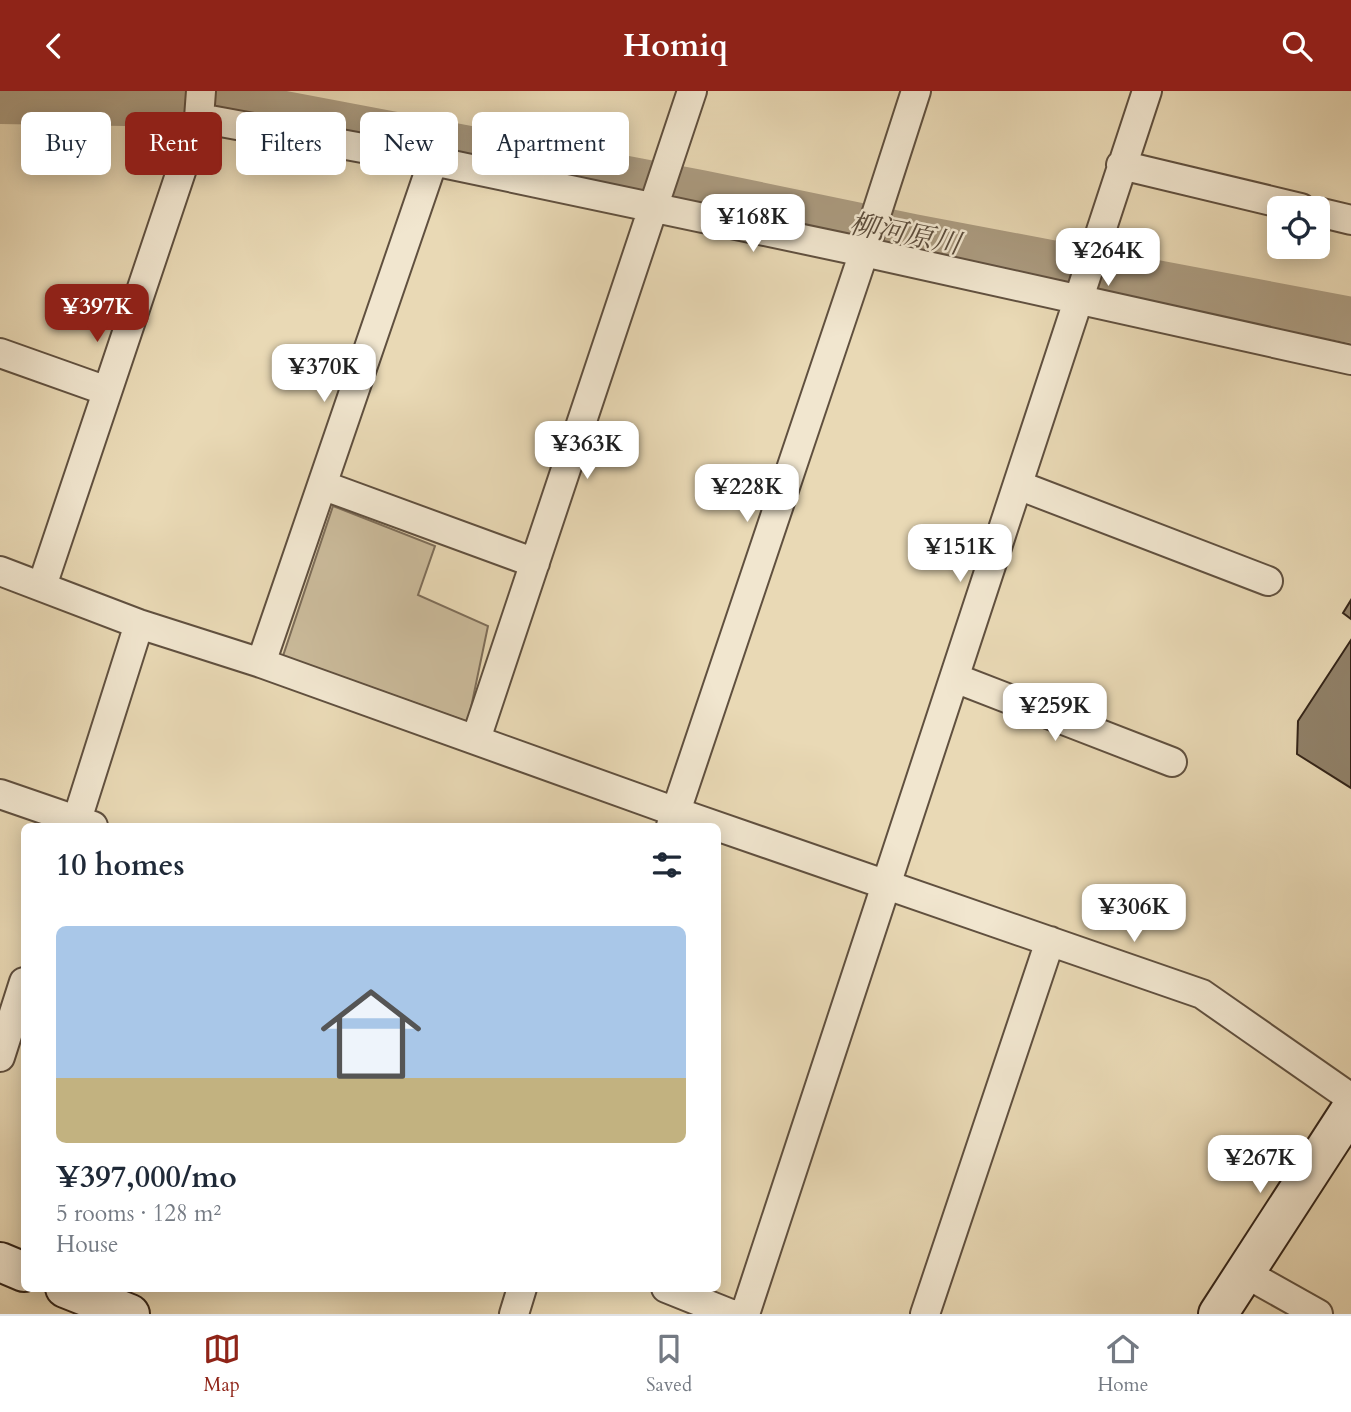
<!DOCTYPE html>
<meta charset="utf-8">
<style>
body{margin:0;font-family:Cardo,"Noto Serif JP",serif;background:#f6f6f7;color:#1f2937;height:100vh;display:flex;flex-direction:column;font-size:26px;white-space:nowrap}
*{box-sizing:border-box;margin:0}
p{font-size:23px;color:#747a83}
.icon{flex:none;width:38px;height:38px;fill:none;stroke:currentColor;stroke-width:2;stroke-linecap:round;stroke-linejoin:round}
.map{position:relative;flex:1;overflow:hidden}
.sheet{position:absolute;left:21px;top:732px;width:700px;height:469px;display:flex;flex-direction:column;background:#fff;border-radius:10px;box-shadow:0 4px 18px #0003}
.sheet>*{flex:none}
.top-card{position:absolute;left:21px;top:21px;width:700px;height:63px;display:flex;gap:14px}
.controls{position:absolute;left:1267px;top:105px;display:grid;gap:14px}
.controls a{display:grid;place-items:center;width:63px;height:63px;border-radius:10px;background:#fff;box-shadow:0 4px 18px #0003;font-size:35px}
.price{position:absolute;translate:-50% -60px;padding:0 16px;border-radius:14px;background:#fff;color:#222;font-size:23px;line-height:46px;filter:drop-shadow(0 2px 4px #0008)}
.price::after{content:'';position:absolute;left:50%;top:42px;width:21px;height:16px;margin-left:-10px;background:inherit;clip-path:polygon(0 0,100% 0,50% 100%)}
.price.on{background:#8f2418;color:#fff}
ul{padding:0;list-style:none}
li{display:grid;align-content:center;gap:14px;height:371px;padding:0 35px}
li span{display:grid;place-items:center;height:217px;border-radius:10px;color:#555}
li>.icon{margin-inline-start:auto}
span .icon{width:126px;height:126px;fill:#fffc;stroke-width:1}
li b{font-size:30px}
h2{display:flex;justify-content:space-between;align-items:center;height:84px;padding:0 35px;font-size:30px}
.chip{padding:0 24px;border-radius:10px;background:#fff;box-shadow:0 4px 18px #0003;font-size:24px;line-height:63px}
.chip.on{background:#8f2418;color:#fff}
header{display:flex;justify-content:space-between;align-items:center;height:91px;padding:0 35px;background:#8f2418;color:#fff;font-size:32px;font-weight:600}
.tab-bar{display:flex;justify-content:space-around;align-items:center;height:98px;border-top:2px solid #e0e1e3;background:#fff;font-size:19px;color:#747a83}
.tab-bar a{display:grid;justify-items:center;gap:4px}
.tab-bar .on{color:#8f2418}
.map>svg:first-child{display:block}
.green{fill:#caba9a;stroke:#7e6e59;stroke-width:2}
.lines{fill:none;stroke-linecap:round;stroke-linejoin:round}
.river{stroke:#ab9b80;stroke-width:46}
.building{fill:#91826a;stroke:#322318;stroke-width:2}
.street-casing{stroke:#60503f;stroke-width:32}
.secondary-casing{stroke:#322318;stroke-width:42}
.street{stroke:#f1e6cf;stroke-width:28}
.secondary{stroke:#f1e6cf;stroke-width:38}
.labels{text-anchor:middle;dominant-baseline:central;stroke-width:5;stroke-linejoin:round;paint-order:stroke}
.water-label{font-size:28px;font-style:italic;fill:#5c4d3c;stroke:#f1e6cf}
</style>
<header><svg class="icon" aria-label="back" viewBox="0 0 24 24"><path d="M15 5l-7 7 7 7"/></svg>Homiq<svg class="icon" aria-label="search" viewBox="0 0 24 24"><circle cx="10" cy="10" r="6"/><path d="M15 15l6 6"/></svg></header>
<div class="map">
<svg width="1351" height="1223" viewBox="0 0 1351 1223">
<rect width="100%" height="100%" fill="#e9d9b5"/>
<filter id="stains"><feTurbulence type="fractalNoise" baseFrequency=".00286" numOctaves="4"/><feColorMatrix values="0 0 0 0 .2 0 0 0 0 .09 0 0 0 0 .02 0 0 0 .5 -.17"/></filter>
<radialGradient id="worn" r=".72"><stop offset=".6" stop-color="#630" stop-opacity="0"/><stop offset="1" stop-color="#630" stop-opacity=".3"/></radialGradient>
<!-- green -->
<path class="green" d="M 333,415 L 435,455 L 418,504 L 488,535 L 468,631 L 283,565 Z"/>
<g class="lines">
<!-- river -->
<path class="river" d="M 0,10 L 186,13 L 258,18 L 701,102 L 913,146 L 1351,229"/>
</g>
<!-- building -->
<path class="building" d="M 1351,509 L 1351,528 L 1343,522 Z
M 1351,549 L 1351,697 L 1297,663 L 1298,630 Z"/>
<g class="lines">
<!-- street casing -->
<g class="street-casing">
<path id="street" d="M 199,27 L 433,70 L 864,161 L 1351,269
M 1121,74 L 1301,117
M 1318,121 L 1351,129
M 0,262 L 107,300
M 322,394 L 535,472
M 1018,394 L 1268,490
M 0,480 L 139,533 L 261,572 L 676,721 L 1202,903 L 1351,1007
M 42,495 L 199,27 L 201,0
M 261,572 L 433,70
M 955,587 L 1172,671
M 476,648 L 692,0
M 0,703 L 93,735
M 75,735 L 139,533
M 671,735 L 864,161 L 916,0
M 0,966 L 24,891
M 1245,1182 L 1318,1223
M 666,1197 L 731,1223
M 514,1223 L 522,1197
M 745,1223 L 1147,0
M 925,1223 L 1050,850"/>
</g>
<!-- secondary casing -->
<g class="secondary-casing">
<path id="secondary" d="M 0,1171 L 24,1181
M 65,1197 L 130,1223
M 1218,1223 L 1351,1018"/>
</g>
<!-- street -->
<use href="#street" class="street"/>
<!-- secondary -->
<use href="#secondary" class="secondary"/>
</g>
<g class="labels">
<!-- water labels -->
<g class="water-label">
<text transform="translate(905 143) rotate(11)">柳河原川</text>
</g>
</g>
<rect width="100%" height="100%" filter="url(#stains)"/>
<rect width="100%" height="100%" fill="url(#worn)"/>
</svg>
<div class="controls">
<a><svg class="icon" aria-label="locate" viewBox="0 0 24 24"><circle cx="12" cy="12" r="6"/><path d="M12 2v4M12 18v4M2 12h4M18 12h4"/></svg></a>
</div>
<b class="price" style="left:753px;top:163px">¥168K</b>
<b class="price" style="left:1108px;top:197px">¥264K</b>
<b class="price on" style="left:97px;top:253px">¥397K</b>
<b class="price" style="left:324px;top:313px">¥370K</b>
<b class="price" style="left:587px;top:390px">¥363K</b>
<b class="price" style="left:747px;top:433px">¥228K</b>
<b class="price" style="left:960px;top:493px">¥151K</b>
<b class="price" style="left:1055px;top:652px">¥259K</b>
<b class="price" style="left:1134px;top:853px">¥306K</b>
<b class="price" style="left:1260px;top:1104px">¥267K</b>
<div class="top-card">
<a class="chip">Buy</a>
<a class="chip on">Rent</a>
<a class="chip">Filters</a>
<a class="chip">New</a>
<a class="chip">Apartment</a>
</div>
<section class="sheet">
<h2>10 homes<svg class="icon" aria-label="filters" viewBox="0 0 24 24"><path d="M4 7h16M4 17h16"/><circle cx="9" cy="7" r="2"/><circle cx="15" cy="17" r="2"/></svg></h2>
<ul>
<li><span style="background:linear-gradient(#a9c7e8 70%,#c2b280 0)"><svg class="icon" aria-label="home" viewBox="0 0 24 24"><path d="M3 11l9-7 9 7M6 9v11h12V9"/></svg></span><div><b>¥397,000/mo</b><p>5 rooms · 128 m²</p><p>House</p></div></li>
</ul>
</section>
</div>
<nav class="tab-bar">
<a class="on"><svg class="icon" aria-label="map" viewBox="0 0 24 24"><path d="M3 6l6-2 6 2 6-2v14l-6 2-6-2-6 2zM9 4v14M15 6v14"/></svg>Map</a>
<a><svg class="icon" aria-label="saved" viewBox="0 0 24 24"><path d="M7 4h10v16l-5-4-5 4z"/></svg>Saved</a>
<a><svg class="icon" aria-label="home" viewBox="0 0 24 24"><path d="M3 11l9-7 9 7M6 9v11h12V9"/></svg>Home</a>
</nav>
